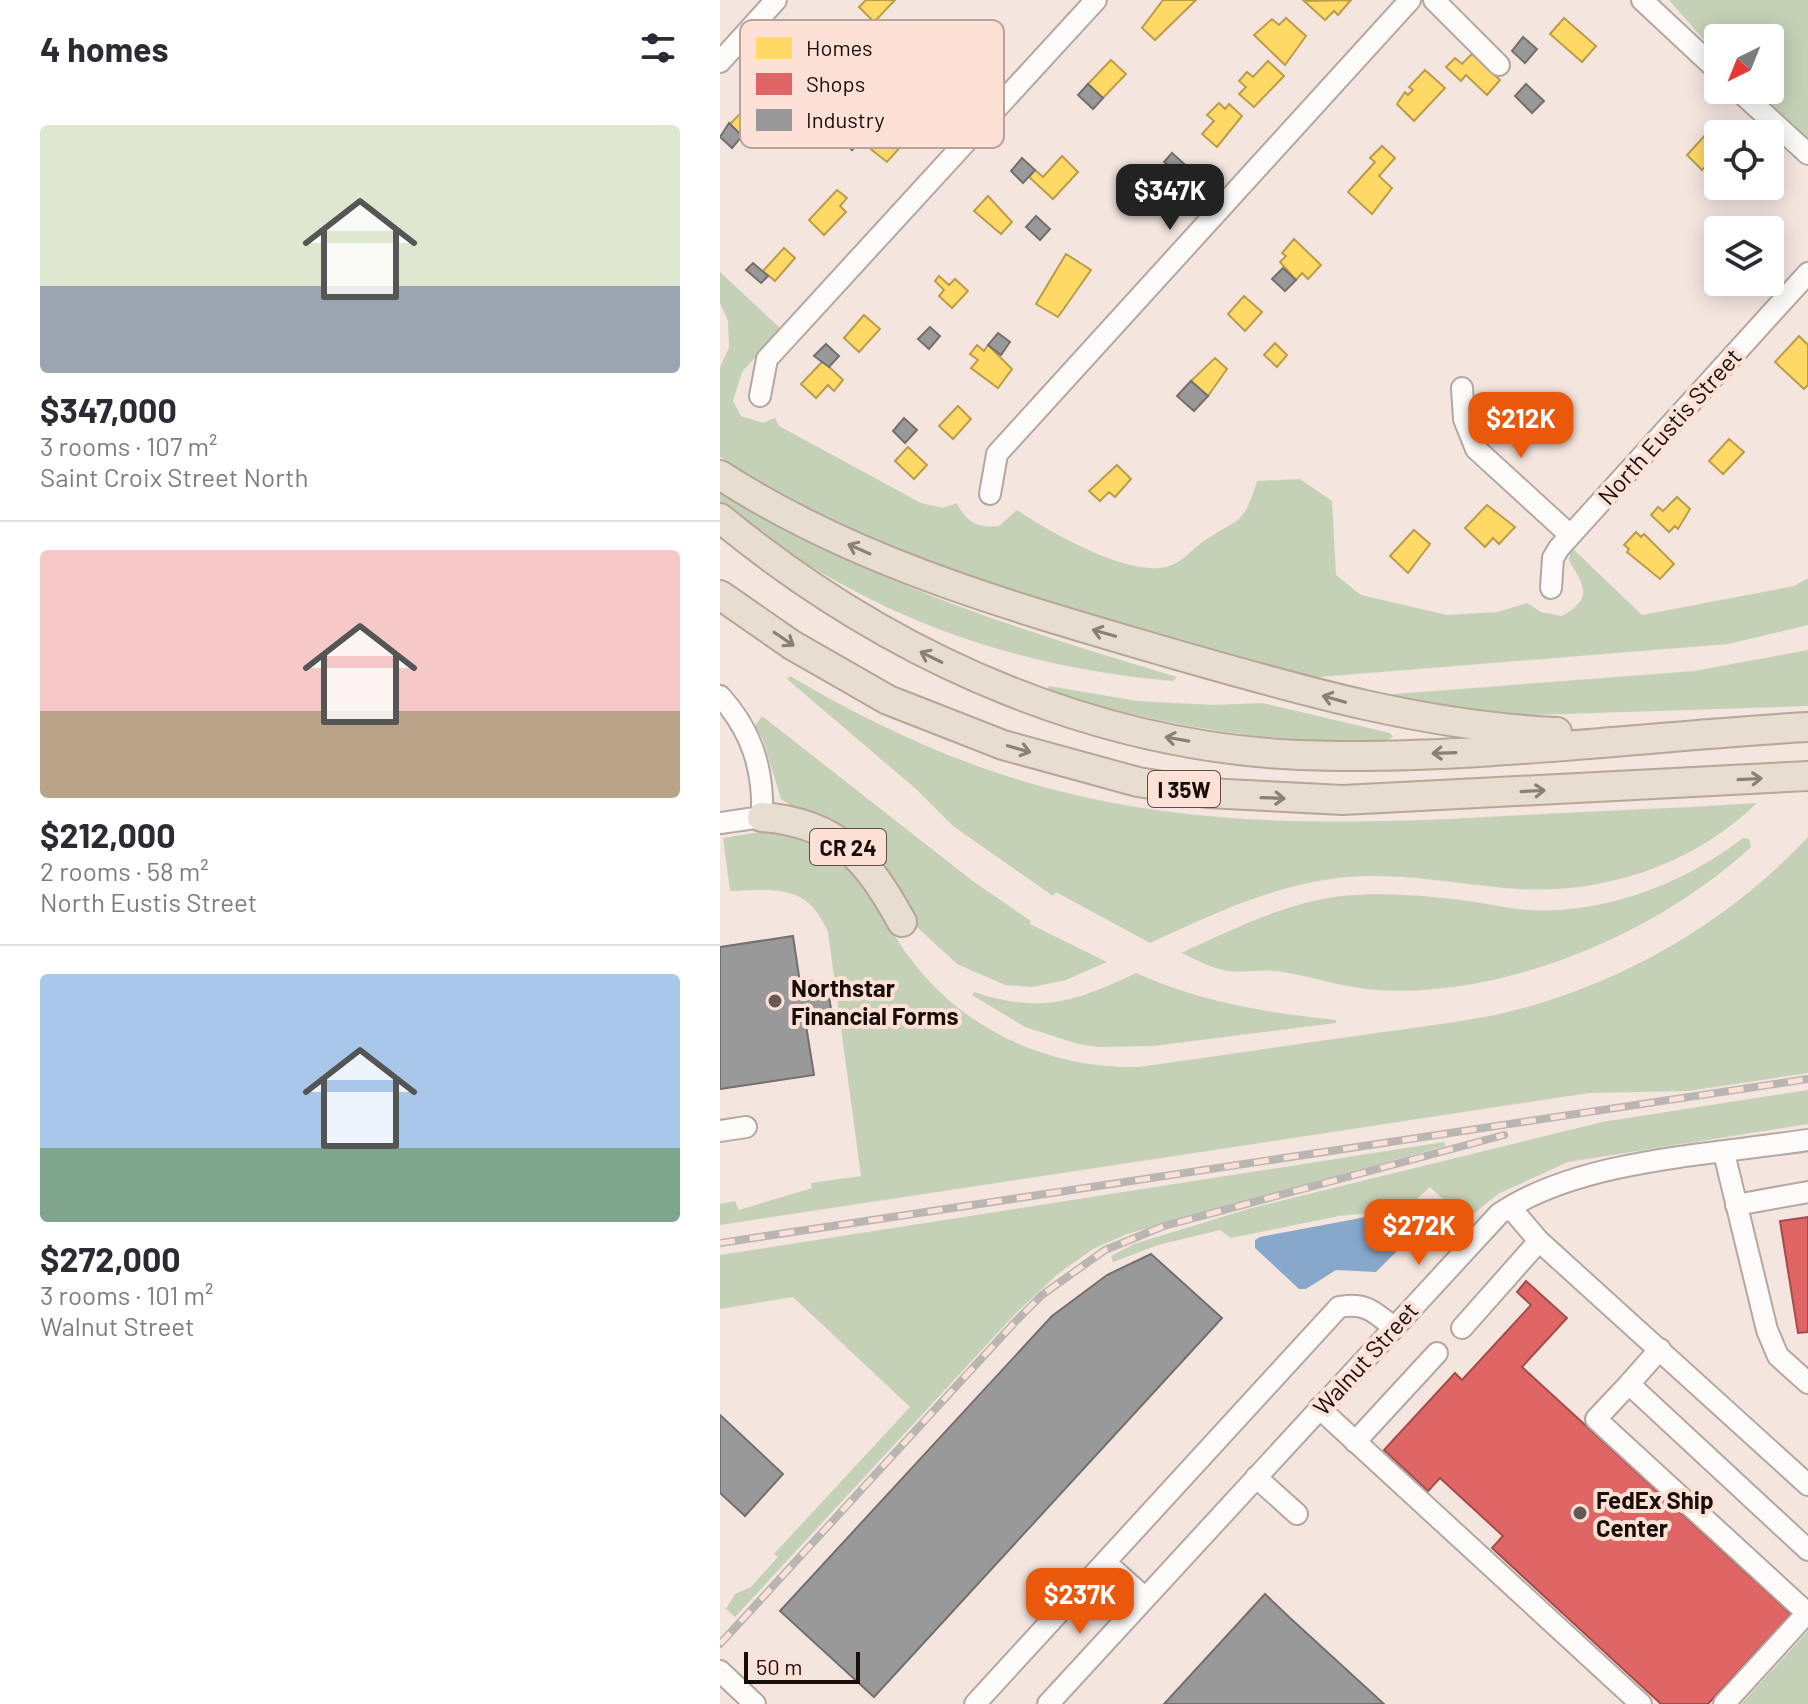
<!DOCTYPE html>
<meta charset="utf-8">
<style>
body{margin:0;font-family:Barlow,sans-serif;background:#f2f2f3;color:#2b2b33;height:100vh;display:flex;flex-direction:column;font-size:30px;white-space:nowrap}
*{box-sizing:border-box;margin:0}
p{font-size:26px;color:#7c7c81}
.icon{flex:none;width:44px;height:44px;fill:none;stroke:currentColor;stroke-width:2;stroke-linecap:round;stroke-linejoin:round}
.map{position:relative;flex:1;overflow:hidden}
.panel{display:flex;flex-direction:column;background:#fff;width:720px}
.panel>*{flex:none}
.needle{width:52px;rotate:223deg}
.controls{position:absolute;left:984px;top:24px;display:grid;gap:16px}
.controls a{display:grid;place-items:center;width:80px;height:80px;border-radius:8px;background:#fff;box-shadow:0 4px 20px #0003;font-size:40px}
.scale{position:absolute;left:24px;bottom:20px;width:116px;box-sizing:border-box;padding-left:8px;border:4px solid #190e09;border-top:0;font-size:22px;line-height:28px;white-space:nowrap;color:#190e09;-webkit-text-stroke:6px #fde1d6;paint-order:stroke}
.price{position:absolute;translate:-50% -68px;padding:0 18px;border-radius:16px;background:#ea580c;color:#fff;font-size:26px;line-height:52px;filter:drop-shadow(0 2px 4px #0008)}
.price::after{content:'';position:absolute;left:50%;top:48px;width:24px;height:18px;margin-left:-12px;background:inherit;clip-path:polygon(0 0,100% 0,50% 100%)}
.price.selected{background:#222;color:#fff}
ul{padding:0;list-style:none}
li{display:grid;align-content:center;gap:16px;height:424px;padding:0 40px}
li+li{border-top:2px solid #e1e1e2}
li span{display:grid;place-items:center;height:248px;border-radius:8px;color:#555}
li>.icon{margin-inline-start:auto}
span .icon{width:144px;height:144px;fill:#fffc;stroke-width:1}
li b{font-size:34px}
h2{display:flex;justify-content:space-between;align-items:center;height:96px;padding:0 40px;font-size:34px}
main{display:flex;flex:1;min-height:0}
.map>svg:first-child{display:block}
.green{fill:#c4d1b6}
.water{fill:#88a8cb}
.homes{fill:#ffd966;stroke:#ba9c4a;stroke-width:2}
.shops{fill:#e06666;stroke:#a44c4a;stroke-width:2}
.industry{fill:#999;stroke:#736f6e;stroke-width:2}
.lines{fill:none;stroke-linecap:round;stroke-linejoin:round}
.minor-casing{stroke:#b4a7a2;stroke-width:24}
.highway-casing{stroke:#b5a697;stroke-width:32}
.minor{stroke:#fdfbfa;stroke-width:20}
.highway{stroke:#e7ddd1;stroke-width:28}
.rail-casing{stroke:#b8b5b3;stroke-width:8}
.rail{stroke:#fde1d6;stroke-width:5;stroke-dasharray:15;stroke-linecap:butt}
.oneway{stroke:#8a8077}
.poi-dot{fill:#665954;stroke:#fde1d6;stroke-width:3}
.labels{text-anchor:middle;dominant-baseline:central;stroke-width:8;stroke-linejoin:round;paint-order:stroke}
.shield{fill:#fde1d6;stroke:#5d4d46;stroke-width:2}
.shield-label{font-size:22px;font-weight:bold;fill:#190e09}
.street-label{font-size:24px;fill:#190e09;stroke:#fde1d6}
.poi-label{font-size:24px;font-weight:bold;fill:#190e09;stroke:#fde1d6;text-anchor:start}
.key{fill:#fde1d6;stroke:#b9a298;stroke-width:2}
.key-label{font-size:22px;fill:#190e09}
</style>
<main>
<section class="panel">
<h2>4 homes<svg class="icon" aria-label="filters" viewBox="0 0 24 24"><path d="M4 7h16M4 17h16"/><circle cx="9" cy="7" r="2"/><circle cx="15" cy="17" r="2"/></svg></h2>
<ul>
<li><span style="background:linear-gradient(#dfe7d0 65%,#9aa5b1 0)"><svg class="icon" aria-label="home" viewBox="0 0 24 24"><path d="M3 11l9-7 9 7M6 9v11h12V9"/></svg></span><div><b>$347,000</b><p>3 rooms · 107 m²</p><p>Saint Croix Street North</p></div></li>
<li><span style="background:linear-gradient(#f6c9c9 65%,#b9a48a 0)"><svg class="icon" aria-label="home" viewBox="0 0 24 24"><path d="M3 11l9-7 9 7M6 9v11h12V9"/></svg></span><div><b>$212,000</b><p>2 rooms · 58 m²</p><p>North Eustis Street</p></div></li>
<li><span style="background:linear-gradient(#a9c7e8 70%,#7fa58c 0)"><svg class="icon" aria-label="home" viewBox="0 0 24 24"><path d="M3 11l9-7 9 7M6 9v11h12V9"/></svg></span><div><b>$272,000</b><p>3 rooms · 101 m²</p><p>Walnut Street</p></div></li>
</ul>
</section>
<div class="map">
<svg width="1088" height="1704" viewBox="0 0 1088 1704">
<rect width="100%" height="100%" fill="#f4e5df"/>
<!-- green -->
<path class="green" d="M 949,0 L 1088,0 L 1088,141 L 1034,90 L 1050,90 L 1050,38 L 998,38 L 998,56 Z
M 0,272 L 61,329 L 22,372 L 13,401 L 21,416 L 43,423 L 55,418 L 59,426 L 201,503 L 223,508 L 237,503 C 245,521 258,529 279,526 L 297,510 C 328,531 411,579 449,566 C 463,562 472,549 484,541 C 519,517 523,527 537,481 L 580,479 L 612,501 L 616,575 L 641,595 L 727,615 L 778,612 L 807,603 L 821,612 L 842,616 C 875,597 863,586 849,560 L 851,547 L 922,615 L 1074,586 L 1088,578 L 1088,625 L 1008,644 L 574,679 L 196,561 L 67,500 L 0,457 L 0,367 L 9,348 L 8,321 L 0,303 Z
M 0,490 C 140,581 298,629 457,677 L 453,681 C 282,666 134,611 0,502 Z
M 1088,650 L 1088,706 L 813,715 L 740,710 L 661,695 L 974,671 Z
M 70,676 C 153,725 241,766 335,790 C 489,830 646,824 803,815 C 882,811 958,808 1037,803 C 974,864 886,894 798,889 C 737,885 681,871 618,878 C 551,886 491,915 430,943 L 336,892 L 333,896 L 233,826 L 196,789 L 67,679 Z
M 329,686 L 417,701 L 494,705 L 543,703 L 670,733 L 673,737 C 661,745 639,741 625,741 C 522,740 425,721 327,691 Z
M 42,716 L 254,882 L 311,921 L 310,924 L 387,962 L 346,980 L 312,987 L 285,985 L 237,964 L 198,928 L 165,869 L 61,799 L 43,740 L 35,726 Z
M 46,831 C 138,842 143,893 190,958 C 244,1031 330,1069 419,1067 C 492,1057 564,1046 636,1036 C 682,1029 729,1024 775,1015 C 893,989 1005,926 1088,837 L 1088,1073 L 968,1091 L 869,1093 L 0,1225 L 0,1204 L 15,1201 L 19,1210 L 92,1188 L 91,1183 L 141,1176 L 108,932 C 87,883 56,890 10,891 L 3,838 Z
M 1023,838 L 1029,839 L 1031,847 C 938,933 786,998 658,990 C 622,988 590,975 556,971 C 540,969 523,973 507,971 C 491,968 475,959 461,953 C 512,930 565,903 621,896 C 671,891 730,897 778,906 C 863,923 957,889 1023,838 Z
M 416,973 C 480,1002 547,1013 616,1020 L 616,1023 L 433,1046 L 379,1047 L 358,1044 L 305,1027 L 252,995 L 254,992 C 320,1014 355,1002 416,973 Z
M 1088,1090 L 1088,1124 L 848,1162 L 778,1194 L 746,1220 L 710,1187 L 686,1209 L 619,1216 L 511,1238 L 500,1230 L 438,1245 L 393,1262 L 391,1256 L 414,1244 L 528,1209 L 882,1122 Z
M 724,1142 L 725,1146 L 407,1234 L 373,1249 L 338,1274 L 296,1313 L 15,1617 L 6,1609 L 15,1594 L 31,1587 L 58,1557 L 54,1554 L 190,1407 L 73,1297 L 0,1309 L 0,1255 Z
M 1088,1631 L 1088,1704 L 1021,1704 Z"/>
<!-- water -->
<path class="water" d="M 678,1211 L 688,1215 L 696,1232 L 656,1272 L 616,1270 L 586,1289 L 579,1289 L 535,1248 L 535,1240 L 540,1237 Z"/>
<!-- homes -->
<path class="homes" d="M 146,0 L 175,0 L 154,22 L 139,7 Z
M 476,0 L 435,40 L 422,28 L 443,0 Z
M 631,0 L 618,15 L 614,11 L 605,20 L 584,1 Z
M 566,18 L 586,36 L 565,65 L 534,35 L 552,19 L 559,25 Z
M 844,18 L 876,46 L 862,62 L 830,34 Z
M 752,54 L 780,80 L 767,95 L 746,75 L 741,81 L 726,67 L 735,58 L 742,64 Z
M 391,60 L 406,74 L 383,98 L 368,84 Z
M 548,61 L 564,76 L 534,107 L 519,94 L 526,87 L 519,81 L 527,72 L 533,77 Z
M 705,70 L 725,88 L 694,121 L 677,104 L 685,92 L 688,95 L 693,90 L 689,87 Z
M 36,98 L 51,113 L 27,141 L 10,124 Z
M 499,103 L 505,109 L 509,104 L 522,116 L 497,147 L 482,134 L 494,121 L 487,115 Z
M 166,124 L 183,144 L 167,162 L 147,146 Z
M 989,131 L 994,136 L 998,132 L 1001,134 L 998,153 L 982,170 L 967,155 Z
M 662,146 L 675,158 L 659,176 L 672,188 L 652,214 L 628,192 L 655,162 L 650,158 Z
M 342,156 L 358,172 L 333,199 L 309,177 L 315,170 L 323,177 Z
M 455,167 L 468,179 L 449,199 L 436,187 Z
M 117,190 L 127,198 L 120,206 L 126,212 L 104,235 L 89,220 Z
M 268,196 L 292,222 L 281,234 L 254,211 Z
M 574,239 L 601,265 L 588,279 L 582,273 L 576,280 L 560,262 L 566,256 L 562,253 Z
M 64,248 L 75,258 L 55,281 L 43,271 Z
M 346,254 L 371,270 L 338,317 L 316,304 Z
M 219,276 L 229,285 L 235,279 L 248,291 L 232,308 L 219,296 L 224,290 L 215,281 Z
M 524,296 L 542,312 L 525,331 L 508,314 Z
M 144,315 L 160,329 L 139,352 L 124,338 Z
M 1079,336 L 1088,345 L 1088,385 L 1084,389 L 1055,362 Z
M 555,343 L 567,355 L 557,367 L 544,355 Z
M 257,345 L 264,351 L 268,345 L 292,369 L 278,388 L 251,368 L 258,360 L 250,354 Z
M 495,358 L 507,369 L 488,396 L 471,381 Z
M 103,361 L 123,380 L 114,391 L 108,385 L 96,398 L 81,384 Z
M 238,406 L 251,419 L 233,439 L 219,426 Z
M 1009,439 L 1024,452 L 1003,474 L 989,461 Z
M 188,447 L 207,465 L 194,479 L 175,461 Z
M 397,465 L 411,479 L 395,497 L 389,492 L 380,501 L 369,491 Z
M 957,497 L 970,509 L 958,529 L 955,526 L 949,532 L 931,515 L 938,507 L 943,511 Z
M 767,505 L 795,527 L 779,544 L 773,538 L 765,547 L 745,528 Z
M 694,530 L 710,544 L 688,573 L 670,556 Z
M 916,532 L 921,537 L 924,534 L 954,564 L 940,579 L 907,552 L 909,549 L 904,545 Z"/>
<!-- shops -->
<path class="shops" d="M 1088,1217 L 1088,1332 L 1078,1333 L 1060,1221 Z
M 806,1281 L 847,1318 L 802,1367 L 1071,1614 L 988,1704 L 941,1704 L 772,1548 L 783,1536 L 720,1478 L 708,1491 L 664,1450 L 735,1373 L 742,1380 L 811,1305 L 797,1292 Z"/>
<!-- industry -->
<path class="industry" d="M 803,37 L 817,49 L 805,63 L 792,51 Z
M 368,84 L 383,98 L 373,109 L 358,95 Z
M 806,84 L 824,101 L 812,113 L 795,96 Z
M 9,123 L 22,136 L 12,148 L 0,137 Z
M 131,131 L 141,140 L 132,150 L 122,141 Z
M 452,153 L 472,171 L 466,177 L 444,162 Z
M 302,158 L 315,170 L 303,183 L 291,171 Z
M 316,216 L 330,229 L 320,240 L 306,227 Z
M 33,263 L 48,276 L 41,283 L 26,270 Z
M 563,268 L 576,280 L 565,291 L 552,279 Z
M 210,327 L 220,336 L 209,349 L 198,339 Z
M 278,333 L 290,342 L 281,355 L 268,345 Z
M 106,344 L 119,356 L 109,367 L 94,356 Z
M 471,381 L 488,396 L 474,411 L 457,396 Z
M 184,418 L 197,430 L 185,443 L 173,431 Z
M 73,936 L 80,983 L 92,981 L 93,987 L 107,985 L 112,1015 L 85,1019 L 94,1075 L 0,1089 L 0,947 Z
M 431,1254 L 502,1318 L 154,1697 L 60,1611 L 332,1316 L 387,1275 Z
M 0,1415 L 63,1474 L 25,1516 L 0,1493 Z
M 545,1594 L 569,1617 L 664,1704 L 444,1704 Z"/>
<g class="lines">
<!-- minor casing -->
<g class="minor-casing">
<path id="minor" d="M 714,0 L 779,65
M 922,0 L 998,71
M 0,62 L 56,0
M 1018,90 L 1088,154
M 742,388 L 744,419 L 756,449 L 850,535
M 40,396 L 47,359 L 376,0
M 270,494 L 277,454 L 690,0
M 831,588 L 833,558 L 839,548 L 1088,273
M 0,696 C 32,731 44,770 42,817 L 0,823
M 0,1131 L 26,1127
M 1004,1153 L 1047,1330 L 1058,1356 L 1088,1383
M 1016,1205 L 1088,1192
M 790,1207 L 819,1241 L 1088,1485
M 742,1328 L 819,1241
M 940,1349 L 909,1384 L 1088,1550
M 909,1384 L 876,1419 L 1087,1613
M 599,1408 L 921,1704
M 635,1442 L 717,1353
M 536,1477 L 577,1514
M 385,1562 L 425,1598
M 0,1671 L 35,1704
M 255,1704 L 619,1307 C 644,1302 654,1311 673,1327
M 328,1704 L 779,1214 C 860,1159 991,1155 1088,1140
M 1004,1704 L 1088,1612"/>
</g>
<!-- highway casing -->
<g class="highway-casing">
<path id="highway" d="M 0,475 C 133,561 283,604 433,648 C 566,686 697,726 837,732
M 0,518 C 174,661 389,756 618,756 C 775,757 932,736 1088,727
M 0,595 L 72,645 L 168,700 L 283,745 L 418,782 L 487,793 L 623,800 L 1088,776
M 42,817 C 118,823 147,859 182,922"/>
</g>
<!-- minor -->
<use href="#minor" class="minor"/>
<!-- highway -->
<use href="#highway" class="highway"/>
<!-- rail casing -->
<g class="rail-casing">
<path id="rail" d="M 0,1243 L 1088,1079
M 0,1644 L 295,1322 L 322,1295 L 385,1250 L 444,1226 L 784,1135"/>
</g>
<!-- rail -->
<use href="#rail" class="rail"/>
</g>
<!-- one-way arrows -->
<defs><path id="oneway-shaft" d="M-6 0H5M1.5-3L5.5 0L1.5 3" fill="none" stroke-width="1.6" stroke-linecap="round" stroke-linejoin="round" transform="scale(2)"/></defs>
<g class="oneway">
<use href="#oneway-shaft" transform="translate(139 549) rotate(-156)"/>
<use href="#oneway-shaft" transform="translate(384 633) rotate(-164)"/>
<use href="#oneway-shaft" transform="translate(64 639) rotate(34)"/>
<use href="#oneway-shaft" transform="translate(211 657) rotate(-154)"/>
<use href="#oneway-shaft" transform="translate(614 699) rotate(-164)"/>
<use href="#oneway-shaft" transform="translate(457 739) rotate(-170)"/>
<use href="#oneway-shaft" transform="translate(299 749) rotate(16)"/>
<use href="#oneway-shaft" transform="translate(724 753) rotate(178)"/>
<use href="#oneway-shaft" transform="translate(1030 779) rotate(-3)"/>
<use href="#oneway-shaft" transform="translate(813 791) rotate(-3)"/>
<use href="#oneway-shaft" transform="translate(553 798) rotate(2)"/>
</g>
<!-- markers -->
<g class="poi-dot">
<circle cx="55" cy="1001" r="8"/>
<circle cx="860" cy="1513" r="8"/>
</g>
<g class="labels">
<!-- shield labels -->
<g class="shield">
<rect x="428" y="771" width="72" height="36" rx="6"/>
<rect x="90" y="829" width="76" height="36" rx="6"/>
</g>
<g class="shield-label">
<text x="464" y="789">I 35W</text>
<text x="128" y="847">CR 24</text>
</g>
<!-- street labels -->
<g class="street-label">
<text transform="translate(949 426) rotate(-48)">North Eustis Street</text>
<text transform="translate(645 1358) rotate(-48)">Walnut Street</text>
</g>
<!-- poi labels -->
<g class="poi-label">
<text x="71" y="987">Northstar<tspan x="71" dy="28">Financial Forms</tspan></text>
<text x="876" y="1499">FedEx Ship<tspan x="876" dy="28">Center</tspan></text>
</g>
</g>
<!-- legend -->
<rect x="20" y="20" width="264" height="128" rx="12" class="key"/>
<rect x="36" y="37" width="36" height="22" fill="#ffd966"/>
<rect x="36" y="73" width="36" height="22" fill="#e06666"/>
<rect x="36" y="109" width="36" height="22" fill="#999"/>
<g class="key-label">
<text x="86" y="56">Homes</text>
<text x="86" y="92">Shops</text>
<text x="86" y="128">Industry</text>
</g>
</svg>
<div class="controls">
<a><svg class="needle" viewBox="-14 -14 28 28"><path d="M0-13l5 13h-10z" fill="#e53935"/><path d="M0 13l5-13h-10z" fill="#7c7c81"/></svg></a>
<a><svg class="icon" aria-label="locate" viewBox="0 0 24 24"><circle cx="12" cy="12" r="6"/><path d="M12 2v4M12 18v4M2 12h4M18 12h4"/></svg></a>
<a><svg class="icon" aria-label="layers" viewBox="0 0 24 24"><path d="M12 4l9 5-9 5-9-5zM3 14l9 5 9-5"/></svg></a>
</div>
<div class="scale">50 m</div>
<b class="price selected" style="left:450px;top:232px">$347K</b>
<b class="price" style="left:801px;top:460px">$212K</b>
<b class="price" style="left:699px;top:1267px">$272K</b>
<b class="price" style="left:360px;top:1636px">$237K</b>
</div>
</main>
